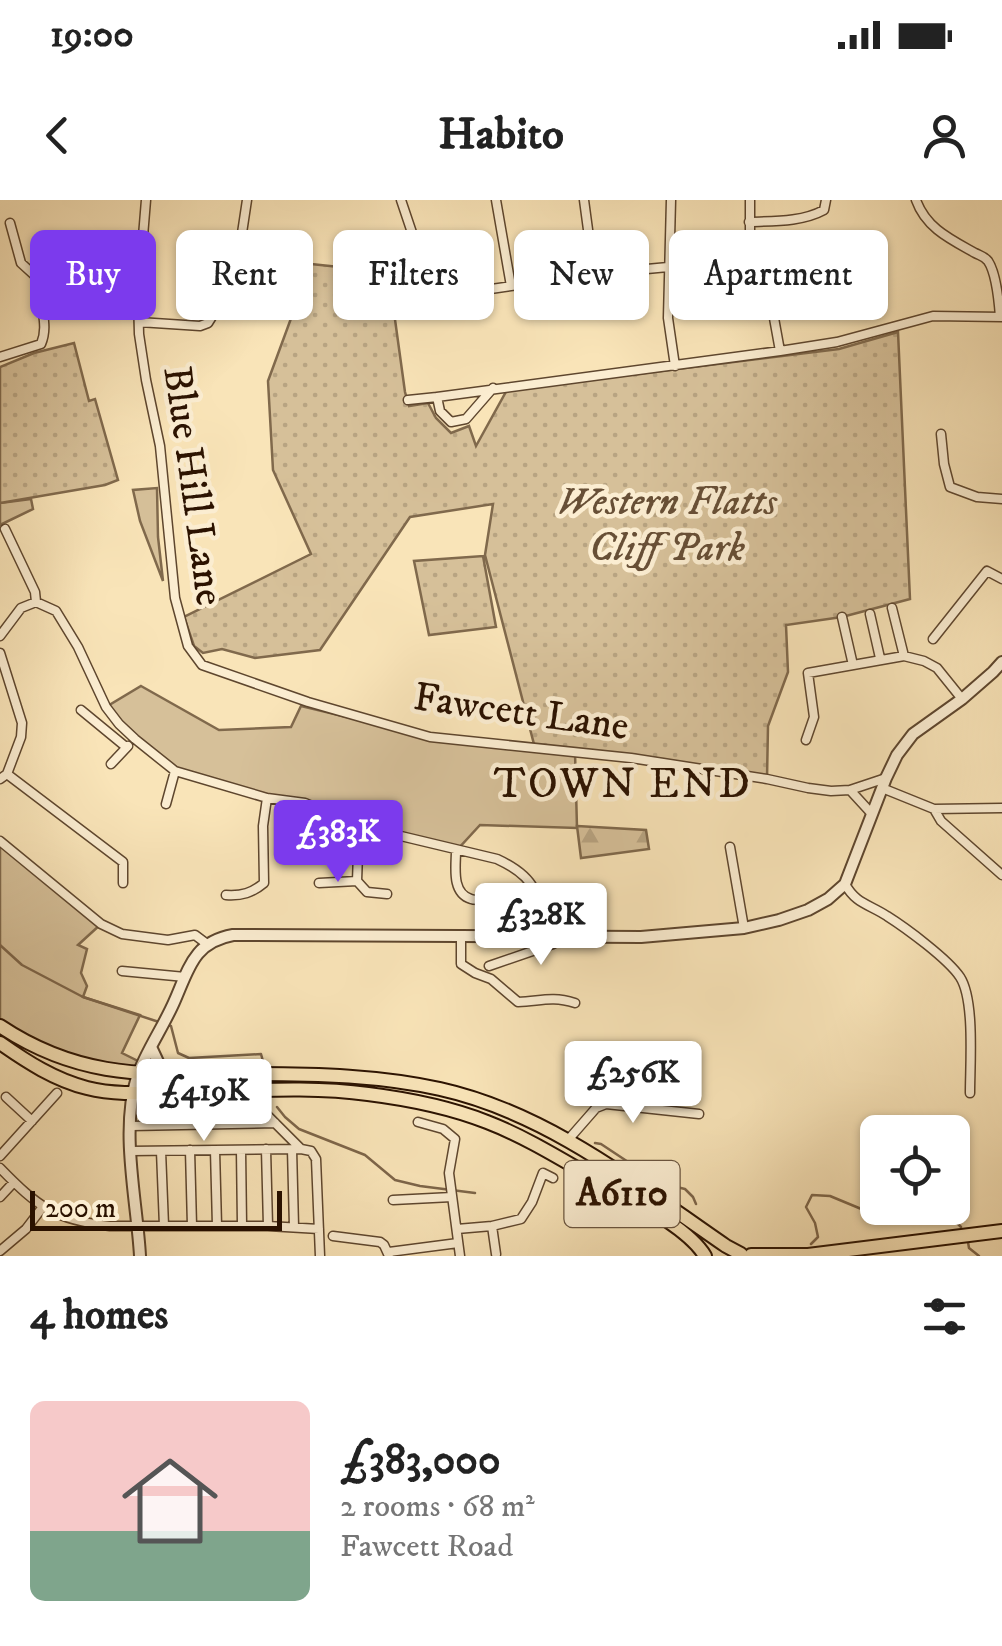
<!DOCTYPE html>
<meta charset="utf-8">
<style>
body{margin:0;font-family:"IM FELL DW Pica",serif;background:#f6f6f6;color:#222;height:100vh;display:flex;flex-direction:column;font-size:38px;white-space:nowrap}
*{box-sizing:border-box;margin:0}
p{font-size:32px;color:#767676}
.icon{flex:none;width:55px;height:55px;fill:none;stroke:currentColor;stroke-width:2;stroke-linecap:round;stroke-linejoin:round}
.map{position:relative;height:1056px;overflow:hidden}
.details{display:flex;flex-direction:column;background:#fff;flex:1}
.details>*{flex:none}
.top-card{position:absolute;left:30px;top:30px;width:942px;height:90px;display:flex;gap:20px}
.tools{position:absolute;left:860px;top:915px;display:grid;gap:20px}
.tools a{display:grid;place-items:center;width:110px;height:110px;border-radius:15px;background:#fff;box-shadow:0 2px 8px #0004;font-size:50px}
.scale{position:absolute;left:30px;bottom:25px;width:252px;box-sizing:border-box;padding-left:10px;border:5px solid #2b1200;border-top:0;font-size:28px;line-height:35px;white-space:nowrap;color:#2b1200;-webkit-text-stroke:8px #fbedd1;paint-order:stroke}
.price{position:absolute;translate:-50% -85px;padding:0 22px;border-radius:10px;background:#fff;color:#222;font-size:32px;line-height:65px;filter:drop-shadow(0 2px 5px #0008)}
.price::after{content:'';position:absolute;left:50%;top:60px;width:30px;height:22px;margin-left:-15px;background:inherit;clip-path:polygon(0 0,100% 0,50% 100%)}
.price.active{background:#7c3aed;color:#fff}
ul{padding:0;list-style:none}
li{display:flex;align-items:center;gap:30px;height:250px;padding:0 30px}
li+li{border-top:2px solid #e0e0e0}
li span{display:grid;place-items:center;flex:none;width:280px;height:200px;border-radius:15px;color:#555}
li>.icon{margin-inline-start:auto}
span .icon{width:120px;height:120px;fill:#fffc;stroke-width:1}
li b{font-size:42px}
h2{display:flex;justify-content:space-between;align-items:center;height:120px;padding:0 30px;font-size:42px}
.pill{padding:0 35px;border-radius:15px;background:#fff;box-shadow:0 2px 8px #0004;font-size:35px;line-height:90px}
.pill.active{background:#7c3aed;color:#fff}
.status{display:flex;justify-content:space-between;align-items:center;height:70px;padding:0 50px;background:#fff;direction:ltr}
.status svg{height:28px;fill:currentColor}
header{display:flex;justify-content:space-between;align-items:center;height:130px;padding:0 30px;background:#fff;font-size:45px;font-weight:700}
.map>svg:first-child{display:block}
.grass{fill:#d6c099;stroke:#80694c;stroke-width:2.5}
.forest{fill:url(#forest-firs);stroke:#80694c;stroke-width:2.5}
.park{fill:url(#park-dots);stroke:#80694c;stroke-width:2.5}
.lines{fill:none;stroke-linecap:round;stroke-linejoin:round}
.stream{stroke:#7d6549;stroke-width:2.5}
.minor-casing{stroke:#5e462e;stroke-width:11}
.tertiary-casing{stroke:#5e462e;stroke-width:14}
.primary-casing{stroke:#2b1200;stroke-width:16}
.trunk-casing{stroke:#2b1200;stroke-width:16}
.minor{stroke:#fbedd1;stroke-width:8}
.tertiary{stroke:#fbedd1;stroke-width:10}
.primary{stroke:#f9e4b8;stroke-width:12}
.trunk{stroke:#f9e4b8;stroke-width:12}
.labels{text-anchor:middle;dominant-baseline:central;stroke-width:9;stroke-linejoin:round;paint-order:stroke}
.shield{fill:#fbedd1;stroke:#69543f;stroke-width:2.5}
.shield-label{font-size:38px;font-weight:bold;fill:#2b1200}
.street-label{font-size:40px;fill:#2b1200;stroke:#fbedd1}
.park-label{font-size:40px;font-style:italic;fill:#674f36;stroke:#fbedd1}
.neighbourhood-label{font-size:42px;letter-spacing:2.5px;fill:#2b1200;stroke:#fbedd1}
</style>
<div class="status"><b>19:00</b><svg viewBox="0 0 49 12"><path d="M0 12V9h3v3zM5 12V6h3v6zM10 12V3h3v9zM15 12V0h3v12zM26 1h20v11H26zM47 4h2v5h-2z"/></svg></div>
<header><svg class="icon" aria-label="back" viewBox="0 0 24 24"><path d="M15 5l-7 7 7 7"/></svg>Habito<svg class="icon" aria-label="person" viewBox="0 0 24 24"><circle cx="12" cy="8" r="4"/><path d="M4 21q1-7 8-7t8 7"/></svg></header>
<div class="map">
<svg width="1002" height="1056" viewBox="0 0 1002 1056">
<defs>
<pattern id="forest-firs" width="22" height="20" patternUnits="userSpaceOnUse" patternTransform="scale(2.5)"><rect width="22" height="20" fill="#d6c099"/><path d="M5 1l3.5 6h-7zM16 11l3.5 6h-7z" fill="#b8a482"/></pattern>
<pattern id="park-dots" width="8" height="8" patternUnits="userSpaceOnUse" patternTransform="scale(2.5)"><rect width="8" height="8" fill="#d6c099"/><path d="M2 2h.1M6 6h.1" fill="none" stroke="#b8a482" stroke-width="1.8" stroke-linecap="round"/></pattern>
</defs>
<rect width="100%" height="100%" fill="#f9e4b8"/>
<filter id="stains"><feTurbulence type="fractalNoise" baseFrequency=".002" numOctaves="4"/><feColorMatrix values="0 0 0 0 .2 0 0 0 0 .09 0 0 0 0 .02 0 0 0 .5 -.17"/></filter>
<radialGradient id="worn" r=".72"><stop offset=".6" stop-color="#630" stop-opacity="0"/><stop offset="1" stop-color="#630" stop-opacity=".3"/></radialGradient>
<!-- grass -->
<path class="grass" d="M 128,52 L 134,59 L 133,68 L 89,67 L 118,53 Z
M 157,288 L 158,337 L 163,381 L 140,321 L 133,290 Z
M 31,299 L 33,309 L 0,325 L 0,303 Z
M 141,486 L 219,530 L 291,527 L 301,506 L 430,537 L 575,552 L 577,628 L 480,625 L 456,651 L 359,626 L 305,603 L 267,598 L 175,571 L 106,507 Z
M 0,641 L 101,724 L 78,745 L 87,749 L 81,773 L 87,786 L 83,797 L 140,815 L 122,853 L 144,864 L 139,873 L 94,867 L 0,826 Z"/>
<!-- forest -->
<path class="forest" d="M 577,626 L 646,630 L 649,649 L 581,658 Z"/>
<!-- park -->
<path class="park" d="M 311,64 L 377,71 L 389,76 L 405,192 L 409,206 L 428,203 L 436,218 L 451,233 L 469,226 L 476,246 L 507,190 L 839,149 L 898,132 L 910,399 L 842,417 L 786,425 L 788,472 L 768,526 L 767,579 L 535,548 L 485,355 L 493,304 L 410,317 L 320,450 L 255,458 L 222,449 L 203,453 L 194,446 L 184,417 L 311,354 L 273,270 L 268,181 Z
M 74,143 L 89,201 L 95,199 L 118,280 L 105,285 L 0,303 L 0,167 L 34,153 Z
M 483,356 L 496,427 L 429,435 L 414,361 Z"/>
<g class="lines">
<!-- stream -->
<path class="stream" d="M 0,745 L 22,765 L 83,797 L 159,822
M 166,825 L 171,826 L 178,853 L 189,858 L 261,854 L 264,865
M 277,907 L 285,917 L 299,929 L 365,955 L 395,980 L 420,986 L 475,993
M 595,943 L 601,944 L 660,983 L 685,989 L 693,997 L 696,1004
M 942,1008 L 961,1027
M 968,1042 L 969,1048 L 979,1056
M 811,1044 L 818,1037 L 815,1023 L 806,1007 L 812,995 L 830,996 L 871,1013 L 887,1008"/>
<!-- minor casing -->
<g class="minor-casing">
<path id="minor" d="M 146,0 L 138,97 L 139,134 L 146,180 L 160,246 L 175,398 L 188,446 L 202,465 L 308,502 L 430,537 L 631,558 L 767,579 L 808,588 L 831,591 L 850,590 L 872,614
M 401,0 L 431,89 L 443,96 L 594,74 L 668,67
M 496,0 L 511,86
M 584,0 L 594,74
M 671,0 L 668,118 L 675,166
M 750,0 L 750,71 L 772,107 L 780,151
M 916,0 C 926,28 950,39 975,53 C 981,56 984,56 988,61 C 996,73 999,103 1000,117
M 749,22 C 774,21 802,22 824,10 L 826,0
M 10,23 L 21,63 L 43,83
M 772,107 L 790,91 L 830,80 L 833,76 L 832,66
M 139,122 L 200,126 L 208,123 L 213,115 L 242,33 L 247,0
M 0,157 L 41,144 C 50,123 37,104 43,83 C 75,65 104,48 142,46
M 493,188 L 466,219 L 451,222 L 440,211 L 437,197 L 780,151 L 837,142 L 933,116 L 1002,117
M 408,200 L 437,197
M 941,234 L 944,264 L 950,287 L 977,297 L 1002,299
M 5,329 L 35,392 L 36,402
M 892,408 L 904,456
M 870,414 L 880,458
M 842,417 L 853,465
M 0,436 L 21,408 L 36,402 L 56,411 L 78,447 L 106,507 L 119,524 L 135,539 L 175,571 L 267,598 L 305,603 L 359,626 L 497,659 C 538,678 540,695 541,738
M 933,439 L 987,371 L 1002,379
M 0,453 L 22,523 L 21,537 L 7,574 L 0,579
M 81,510 L 126,547
M 806,540 L 814,517 L 808,473 L 904,456 L 924,461 L 937,468 L 962,499
M 111,564 L 128,546
M 7,574 L 123,662 L 123,683
M 882,588 L 934,609 L 941,621 L 1002,675
M 850,590 L 886,578
M 166,604 L 175,571
M 934,609 L 1002,608
M 359,626 L 357,681 L 367,692 L 387,694
M 0,641 L 101,724 L 122,734 L 168,740 L 195,735 L 207,744
M 730,647 L 744,728
M 456,651 C 456,666 451,693 471,699 C 476,701 483,699 489,699 L 489,694
M 319,683 L 357,681
M 845,684 C 856,704 869,704 887,716 C 906,728 948,759 960,777 C 975,800 970,865 970,893
M 226,695 C 242,696 252,693 264,683 L 263,626 L 267,598
M 461,737 L 461,764 L 475,773 L 491,779 L 518,802 C 542,801 551,796 575,803
M 489,766 L 553,744 L 553,737
M 122,771 L 185,777
M 6,897 L 32,921
M 260,905 L 265,913 L 301,949
M 418,922 L 443,929 L 455,939 L 449,973 L 460,1056
M 131,926 L 275,923
M 568,940 L 596,908 L 606,904 L 699,914
M 266,949 L 268,1026
M 292,949 L 294,1027
M 190,950 L 192,1026
M 215,950 L 217,1026
M 241,950 L 242,1025
M 131,951 L 301,949 L 311,951 L 316,959 L 320,1056
M 161,951 L 164,1026
M 0,956 L 57,893
M 0,968 C 38,1007 55,1020 110,1026 L 268,1026 L 319,1029
M 0,997 L 14,982
M 393,1000 L 452,997
M 492,1026 L 496,1054
M 457,1029 L 492,1026 L 521,1019 L 532,1002 L 543,973 L 553,978
M 333,1036 L 380,1042 L 384,1045 L 389,1056
M 0,1051 L 26,1029 L 42,1008
M 389,1052 L 458,1043"/>
</g>
<!-- tertiary casing -->
<g class="tertiary-casing">
<path id="tertiary" d="M 152,849 L 159,864 L 172,875
M 140,1056 C 137,1001 120,931 137,877 C 146,851 164,826 175,800 C 189,768 194,742 233,735 L 641,737 L 744,728 L 779,720 L 808,710 L 828,699 L 845,684 L 886,578 L 897,555 L 913,534 L 962,499 L 993,472 L 1002,462"/>
</g>
<!-- primary casing -->
<g class="primary-casing">
<path id="primary" d="M 751,1055 L 808,1055 L 1002,1031"/>
</g>
<!-- trunk casing -->
<g class="trunk-casing">
<path id="trunk" d="M 0,826 C 87,884 159,873 257,874 C 318,874 381,876 440,889 C 548,913 637,985 726,1046 L 741,1054
M 0,843 C 27,862 55,880 87,888 C 114,895 143,893 171,892 C 236,892 304,885 368,894 C 408,899 449,907 487,922 C 526,937 564,961 601,982 C 630,999 688,1027 705,1056"/>
</g>
<!-- minor -->
<use href="#minor" class="minor"/>
<!-- tertiary -->
<use href="#tertiary" class="tertiary"/>
<!-- primary -->
<use href="#primary" class="primary"/>
<!-- trunk -->
<use href="#trunk" class="trunk"/>
</g>
<g class="labels">
<!-- shield labels -->
<rect class="shield" x="564.5" y="961" width="115" height="66" rx="8"/>
<g class="shield-label">
<text x="622" y="994">A6110</text>
</g>
<!-- street labels -->
<g class="street-label">
<text transform="translate(192 286) rotate(82)">Blue Hill Lane</text>
<text transform="translate(521 513) rotate(8)">Fawcett Lane</text>
</g>
<!-- park labels -->
<g class="park-label">
<text x="667" y="303">Western Flatts<tspan x="667" dy="46">Cliff Park</tspan></text>
</g>
<!-- neighbourhood labels -->
<g class="neighbourhood-label">
<text x="623" y="585">TOWN END</text>
</g>
</g>
<rect width="100%" height="100%" filter="url(#stains)"/>
<rect width="100%" height="100%" fill="url(#worn)"/>
</svg>
<div class="tools">
<a><svg class="icon" aria-label="locate" viewBox="0 0 24 24"><circle cx="12" cy="12" r="6"/><path d="M12 2v4M12 18v4M2 12h4M18 12h4"/></svg></a>
</div>
<div class="scale">200 m</div>
<b class="price active" style="left:338px;top:685px">£383K</b>
<b class="price" style="left:541px;top:768px">£328K</b>
<b class="price" style="left:633px;top:926px">£256K</b>
<b class="price" style="left:204px;top:944px">£419K</b>
<div class="top-card">
<a class="pill active">Buy</a>
<a class="pill">Rent</a>
<a class="pill">Filters</a>
<a class="pill">New</a>
<a class="pill">Apartment</a>
</div>
</div>
<section class="details">
<h2>4 homes<svg class="icon" aria-label="filters" viewBox="0 0 24 24"><path d="M4 7h16M4 17h16"/><circle cx="9" cy="7" r="2"/><circle cx="15" cy="17" r="2"/></svg></h2>
<ul>
<li><span style="background:linear-gradient(#f6c9c9 65%,#7fa58c 0)"><svg class="icon" aria-label="home" viewBox="0 0 24 24"><path d="M3 11l9-7 9 7M6 9v11h12V9"/></svg></span><div><b>£383,000</b><p>2 rooms · 68 m²</p><p>Fawcett Road</p></div></li>
</ul>
</section>
